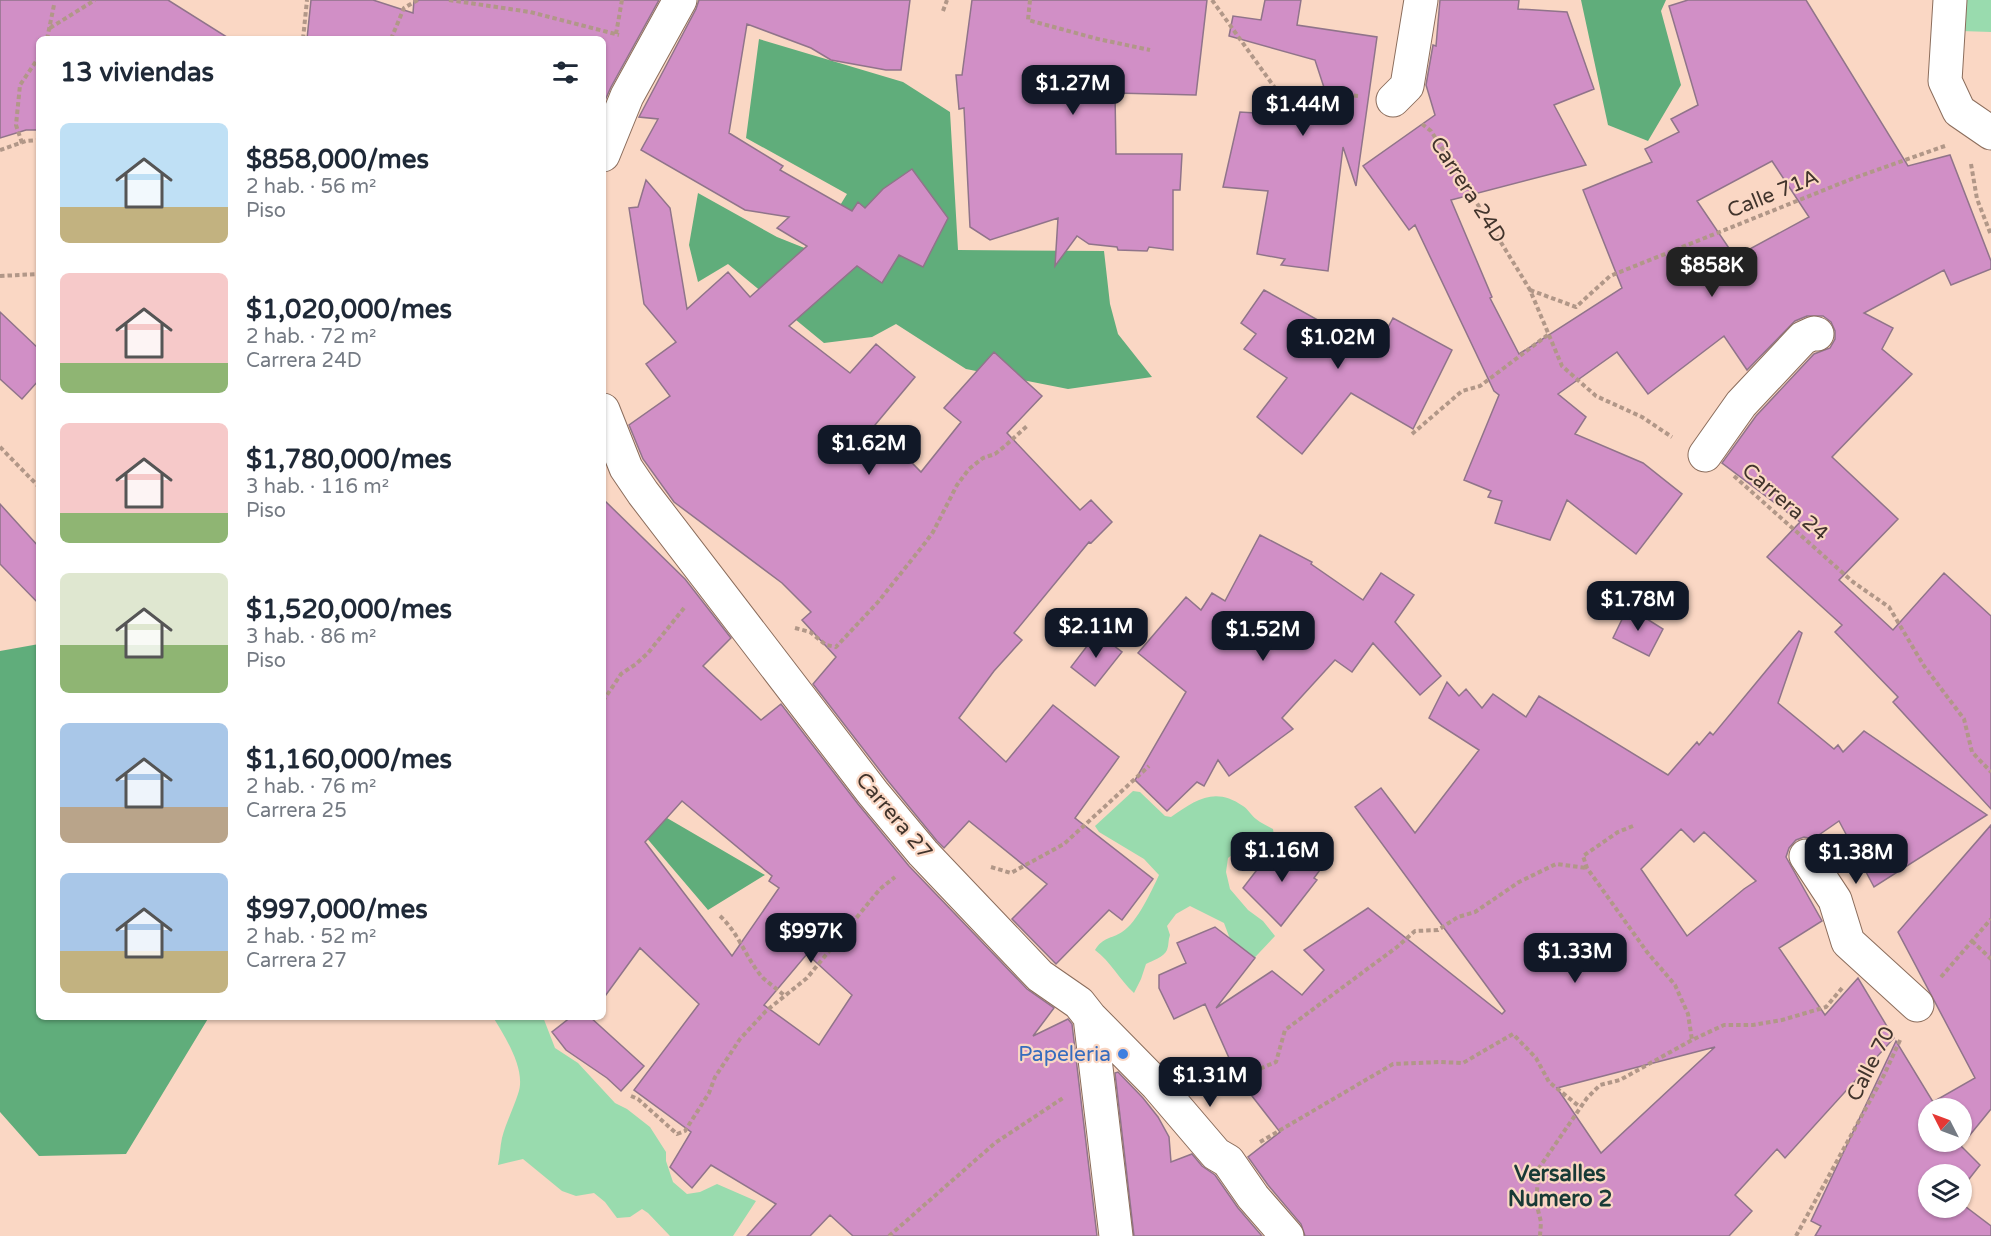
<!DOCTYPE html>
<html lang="es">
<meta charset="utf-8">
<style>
body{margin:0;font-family:"Varela Round",sans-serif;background:#f6f6f7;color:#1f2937;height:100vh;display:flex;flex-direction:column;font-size:22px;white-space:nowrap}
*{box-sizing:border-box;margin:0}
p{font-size:20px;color:#747a83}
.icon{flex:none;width:33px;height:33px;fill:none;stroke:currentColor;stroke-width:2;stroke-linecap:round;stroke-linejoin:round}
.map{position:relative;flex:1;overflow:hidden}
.panel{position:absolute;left:36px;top:36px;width:570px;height:984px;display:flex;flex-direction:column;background:#fff;border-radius:9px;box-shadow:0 2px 4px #0004}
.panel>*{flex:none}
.needle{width:39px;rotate:312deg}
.fabs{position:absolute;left:1918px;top:1098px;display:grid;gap:12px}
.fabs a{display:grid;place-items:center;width:54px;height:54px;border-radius:50%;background:#fff;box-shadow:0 2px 4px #0004;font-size:30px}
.price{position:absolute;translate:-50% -51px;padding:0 14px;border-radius:12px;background:#111827;color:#fff;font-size:20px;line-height:39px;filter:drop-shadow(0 2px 3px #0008)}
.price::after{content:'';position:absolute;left:50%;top:36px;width:18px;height:14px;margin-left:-9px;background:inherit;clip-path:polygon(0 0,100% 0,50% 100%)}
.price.selected{background:#222;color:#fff}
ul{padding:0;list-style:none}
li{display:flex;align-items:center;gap:18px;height:150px;padding:0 24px}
li span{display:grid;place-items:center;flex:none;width:168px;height:120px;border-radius:9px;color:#555}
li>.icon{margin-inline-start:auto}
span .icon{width:72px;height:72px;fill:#fffc;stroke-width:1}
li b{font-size:26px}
h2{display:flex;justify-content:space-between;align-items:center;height:72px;padding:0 24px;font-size:26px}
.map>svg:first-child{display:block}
.green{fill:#99dbae}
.forest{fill:#60ad7b}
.building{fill:#d18fc6;stroke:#90748a;stroke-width:1.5;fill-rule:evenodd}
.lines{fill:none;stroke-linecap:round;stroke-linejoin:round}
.minor-casing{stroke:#8b6d5c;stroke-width:35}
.path{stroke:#b19788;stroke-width:4;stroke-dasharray:4.5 3;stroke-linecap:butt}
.minor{stroke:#fff;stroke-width:33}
.shop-dot{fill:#3f7fe0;stroke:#fad7c4;stroke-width:2}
.labels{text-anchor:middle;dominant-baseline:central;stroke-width:4.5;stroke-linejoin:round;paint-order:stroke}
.street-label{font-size:21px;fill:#41342c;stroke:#fad7c4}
.shop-label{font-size:21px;fill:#366cbe;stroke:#fad7c4;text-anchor:end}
.neighbourhood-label{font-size:22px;font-weight:bold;fill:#183a36;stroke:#fad7c4}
</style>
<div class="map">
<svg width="1991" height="1236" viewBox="0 0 1991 1236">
<rect width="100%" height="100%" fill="#fad7c4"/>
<!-- green -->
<path class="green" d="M 1963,0 L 1991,0 L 1991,32 L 1961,31 Z
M 1133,791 L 1140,792 L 1165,816 L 1171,817 C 1195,800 1215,786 1243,806 C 1248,809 1251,815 1256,819 C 1261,823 1267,826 1273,829 L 1274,836 L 1256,836 L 1228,858 L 1226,872 L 1230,889 L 1248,910 L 1263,921 L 1275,936 L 1242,971 L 1224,923 L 1190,906 L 1176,914 L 1167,926 L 1170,935 C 1168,940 1169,945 1167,950 C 1164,957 1152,961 1146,964 L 1141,979 L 1134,993 C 1119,979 1111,962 1095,950 C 1103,937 1111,939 1122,932 C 1137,923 1152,890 1159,875 L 1144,859 L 1099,832 L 1095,826 Z
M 493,1017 L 543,1017 L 555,1048 L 578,1063 L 615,1103 L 627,1109 L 650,1127 L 666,1152 L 666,1161 L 673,1182 L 687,1194 L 700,1192 L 717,1184 L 756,1201 L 733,1236 L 670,1236 L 648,1213 L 642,1209 L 630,1217 L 617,1218 L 605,1202 L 594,1193 L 576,1196 L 562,1191 L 523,1159 L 498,1165 C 500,1156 500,1147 502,1138 C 506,1123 513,1109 518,1094 C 527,1070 505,1037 493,1017 Z"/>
<!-- forest -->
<path class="forest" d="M 1581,0 L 1666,0 L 1661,11 L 1681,85 L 1648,141 L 1608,125 Z
M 759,39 L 903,82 L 950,112 L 958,250 L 1104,251 L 1110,304 L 1118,334 L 1152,377 L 1068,389 L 966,369 L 896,324 L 872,337 L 824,343 L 728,264 L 698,282 L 689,245 L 698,193 L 777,237 L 812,251 L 847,194 L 746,138 Z
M 39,644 L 39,1017 L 209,1017 L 126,1154 L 39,1156 L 0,1112 L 0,651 Z
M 667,818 L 765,875 L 708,910 L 645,836 Z"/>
<!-- building -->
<path class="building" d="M 0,0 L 168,0 L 230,39 L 39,39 L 39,130 L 26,130 L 0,138 Z
M 311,0 L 373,0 L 413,13 L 414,0 L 659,0 L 611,87 L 603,105 L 603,39 L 307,39 Z
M 699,0 L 910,0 L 901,70 L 886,70 L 831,60 L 811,48 L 747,24 L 729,133 L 783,166 L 780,170 L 852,211 L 858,202 L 865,208 L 883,189 L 912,169 L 948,218 L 923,267 L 899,255 L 882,283 L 857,266 L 789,326 L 850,373 L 876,344 L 915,377 L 875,425 L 921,472 L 961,422 L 944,408 L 994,352 L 1042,396 L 1007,433 L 1080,510 L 1091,500 L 1112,522 L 1091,543 L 1089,542 L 1014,633 L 1022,640 L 994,671 L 959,718 L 1006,762 L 1053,705 L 1119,757 L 1075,818 L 1153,879 L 1122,920 L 1109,910 L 1056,964 L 1012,919 L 1047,884 L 969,821 L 944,848 L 937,841 L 888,781 L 813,684 L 836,657 L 802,620 L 811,612 L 782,583 L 674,502 L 643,459 L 629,425 L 670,396 L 646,364 L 676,342 L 644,304 L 629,208 L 638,207 L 646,180 L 670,208 L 687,309 L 728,272 L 750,297 L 807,246 L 777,228 L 789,217 L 745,210 L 641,150 L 658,119 L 639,117 L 696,9 Z
M 972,0 L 1207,0 L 1196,95 L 1115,93 L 1116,154 L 1182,154 L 1180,190 L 1173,190 L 1173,250 L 1149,247 L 1147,251 L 1118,250 L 1117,247 L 1089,244 L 1077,236 L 1055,266 L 1058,218 L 990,240 L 970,227 L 964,108 L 959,109 L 956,75 L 962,75 Z
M 1265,0 L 1301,0 L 1297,25 L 1377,37 L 1356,186 L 1343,147 L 1328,271 L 1281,265 L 1285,259 L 1257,254 L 1268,191 L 1223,187 L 1240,112 L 1334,118 L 1315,60 L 1229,36 L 1233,16 L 1261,20 Z
M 1440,0 L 1519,0 L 1518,9 L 1567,12 L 1594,89 L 1554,105 L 1586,165 L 1451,200 L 1492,297 L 1490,298 L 1519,354 L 1622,288 L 1583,190 L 1652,162 L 1645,149 L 1679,132 L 1671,119 L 1698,105 L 1669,6 L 1688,0 L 1806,0 L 1908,166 L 1950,155 L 1991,261 L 1991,269 L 1951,285 L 1944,270 L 1864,313 L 1893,328 L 1882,349 L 1912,374 L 1832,457 L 1898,519 L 1839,580 L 1893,630 L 1944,573 L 1991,616 L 1991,809 L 1893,702 L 1898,697 L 1835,632 L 1842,625 L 1767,557 L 1800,522 L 1722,463 L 1756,416 L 1814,354 L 1830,348 L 1835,339 L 1835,331 L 1831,322 L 1823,316 L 1807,316 L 1795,321 L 1747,370 L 1724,336 L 1648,394 L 1617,352 L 1558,394 L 1586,417 L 1575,434 L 1643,463 L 1682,494 L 1636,554 L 1567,500 L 1550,540 L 1495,523 L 1502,501 L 1488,497 L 1491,491 L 1464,480 L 1499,395 L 1494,391 L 1415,225 L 1409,230 L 1363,166 L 1435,115 L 1426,85 L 1433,45 L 1436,46 ZM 1772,161 L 1809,217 L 1735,257 L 1697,201 Z
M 1264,290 L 1375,352 L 1393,318 L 1452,350 L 1413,429 L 1351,393 L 1302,454 L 1257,417 L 1287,378 L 1244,349 L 1256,334 L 1241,323 Z
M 0,312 L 39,349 L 39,380 L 22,399 L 0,379 Z
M 603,499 L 685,579 L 731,638 L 703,666 L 761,720 L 781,704 L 858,804 L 909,866 L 1027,989 L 1054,1008 L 1033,1036 L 1068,1019 L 1072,1024 L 1097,1236 L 853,1236 L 830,1215 L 810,1236 L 747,1236 L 776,1204 L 711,1165 L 692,1188 L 670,1167 L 691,1132 L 634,1090 L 699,1004 L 640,948 L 603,999 ZM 682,801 L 772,876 L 769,881 L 779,888 L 732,956 L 645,842 ZM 807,954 L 852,995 L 819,1045 L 764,1005 Z
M 0,504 L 39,547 L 39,604 L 0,564 Z
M 1260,535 L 1312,562 L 1311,564 L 1363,600 L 1381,573 L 1414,595 L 1395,622 L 1441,676 L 1420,695 L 1373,643 L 1352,672 L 1335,660 L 1282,718 L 1293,729 L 1229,776 L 1218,760 L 1204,786 L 1197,782 L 1167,811 L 1135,780 L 1186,692 L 1138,653 L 1186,597 L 1201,610 L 1212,593 L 1225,601 Z
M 1628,607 L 1663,629 L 1649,656 L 1613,638 Z
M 1799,631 L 1802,633 L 1778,703 L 1834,749 L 1838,745 L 1843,752 L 1864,731 L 1987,815 L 1874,887 L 1839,821 L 1813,839 L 1804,837 L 1796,840 L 1789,848 L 1786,857 L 1822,921 L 1779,948 L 1825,1015 L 1858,978 L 1894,1038 L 1785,1158 L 1777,1149 L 1735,1195 L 1752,1211 L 1729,1236 L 1305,1236 L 1301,1224 L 1268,1185 L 1248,1157 L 1280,1132 L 1238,1078 L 1205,1004 L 1174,1019 L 1159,988 L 1159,975 L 1186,963 L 1177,943 L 1215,927 L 1255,958 L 1216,1008 L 1272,971 L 1302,995 L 1324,970 L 1304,950 L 1368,908 L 1502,1014 L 1505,1011 L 1355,807 L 1381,788 L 1415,833 L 1479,750 L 1429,718 L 1447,682 L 1459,696 L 1466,689 L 1482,708 L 1493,694 L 1526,717 L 1539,696 L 1668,775 L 1697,742 L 1699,745 L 1710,732 L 1713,735 ZM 1681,829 L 1694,842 L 1704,832 L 1756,881 L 1744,889 L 1687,936 L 1641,869 ZM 1715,1047 L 1601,1153 L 1557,1088 Z
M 1097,633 L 1122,652 L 1095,686 L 1071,667 Z
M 1991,825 L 1991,1109 L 1961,1146 L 1980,1165 L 1962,1188 L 1962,1174 L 1929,1174 L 1929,1208 L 1962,1208 L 1962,1204 L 1991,1226 L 1991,1236 L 1815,1236 L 1821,1226 L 1811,1221 L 1896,1041 L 1933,1102 L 1975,1078 L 1898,932 ZM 1929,1108 L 1962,1108 L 1962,1142 L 1929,1142 Z
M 1288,844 L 1320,870 L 1314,878 L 1317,880 L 1281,926 L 1243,888 L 1273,849 L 1280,854 Z
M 571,1017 L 590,1017 L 644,1066 L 621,1091 L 607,1078 L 566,1050 L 552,1032 Z
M 1118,1072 L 1143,1098 L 1158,1117 L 1169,1137 L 1171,1162 L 1192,1154 L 1202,1166 L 1215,1175 L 1238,1208 L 1262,1236 L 1134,1236 L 1115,1073 Z"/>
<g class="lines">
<!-- minor casing -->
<g class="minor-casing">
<path id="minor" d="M 1950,0 L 1945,81 L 1959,111 L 1991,133
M 1393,100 L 1407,86 L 1421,0
M 603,155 L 627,96 L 680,0
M 603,410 L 626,468 L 643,493 L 873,793 L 923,853 L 1040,976 L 1079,1003 L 1090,1017 L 1116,1236
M 1705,455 L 1741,404 L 1803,338 L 1814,333 L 1817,334
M 1806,856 L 1835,900 L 1848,942 L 1917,1005
M 1090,1017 L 1157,1085 L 1216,1154 L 1228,1161 L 1253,1197 L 1287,1236"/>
</g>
<!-- path -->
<path class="path" d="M 449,0 L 530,12 L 619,35
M 1030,0 L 1028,20 L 1098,39 L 1150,50
M 1212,0 L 1275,88 L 1358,96
M 943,11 L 947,0
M 50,28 L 95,0
M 616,34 L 622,0
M 47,39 L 54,5
M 303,39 L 307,0
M 391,39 L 404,8 L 418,0
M 1422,124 L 1431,131 L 1459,174 L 1521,275 L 1530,290 L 1562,366 L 1596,396 L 1642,417 L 1672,437
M 22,143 L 16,125 L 20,85 L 39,57
M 0,150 L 26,141 L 39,140
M 1971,164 L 1977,199 L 1991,235
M 0,276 L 39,274
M 1530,290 L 1576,307 L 1610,276 L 1854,178 L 1945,146
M 1412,434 L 1462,391 L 1480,386 L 1549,334
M 0,447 L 39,487
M 1734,476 L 1853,582 L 1889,607 L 1924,666 L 1964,719 L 1972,752 L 1991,772
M 795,628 L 810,632 L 826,645 L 836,647 L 878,602 L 925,543 L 933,532 L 957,485 L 969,469 L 983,458 L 995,454 L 1005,446 L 1027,426
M 603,701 L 621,674 L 636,664 L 648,653 L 684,608
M 1633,826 L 1618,832 L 1583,856 L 1587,868 L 1647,952 L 1675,985 L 1688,1014 L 1692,1040
M 991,867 L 1011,873 L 1064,844 L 1149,766
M 720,916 C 739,933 746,959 763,978 C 770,984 778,990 785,996
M 1972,941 L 1991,959
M 1941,977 L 1991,919
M 1204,1081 L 1221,1085 L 1276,1062 L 1285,1030 L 1397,947 L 1415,931 L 1438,930 L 1458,917 L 1475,912 L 1519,882 L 1556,864 L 1587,868
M 631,1096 L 638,1099 L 677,1134 L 685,1131 L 709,1093 L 715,1077 L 740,1039 L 766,1011 L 807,978 L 880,889 L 895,877
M 1260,1142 L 1393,1064 L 1440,1062 L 1463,1063 L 1513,1034 L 1536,1058 L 1549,1082 L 1580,1107
M 889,1236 L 995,1143 L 1063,1098
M 1540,1236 L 1541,1222 L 1536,1202 L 1539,1168 L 1587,1098 L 1600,1085 L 1620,1080 L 1692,1040 L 1724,1025 L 1753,1025 L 1782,1020 L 1826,1007 L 1843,987
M 1796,1236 L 1884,1075 L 1901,1038"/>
<!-- minor -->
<use href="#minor" class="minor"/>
</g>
<!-- markers -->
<circle class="shop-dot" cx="1123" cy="1054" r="6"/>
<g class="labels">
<!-- street labels -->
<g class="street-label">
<text transform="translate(1468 190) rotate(57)">Carrera 24D</text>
<text transform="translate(1773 194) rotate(-22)">Calle 71A</text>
<text transform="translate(1785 502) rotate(41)">Carrera 24</text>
<text transform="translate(894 816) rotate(50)">Carrera 27</text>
<text transform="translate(1871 1064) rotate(-63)">Calle 70</text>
</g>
<!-- shop labels -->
<g class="shop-label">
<text x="1111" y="1054">Papeleria</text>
</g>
<!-- neighbourhood labels -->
<g class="neighbourhood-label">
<text x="1560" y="1174">Versalles<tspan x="1560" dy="25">Numero 2</tspan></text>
</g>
</g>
</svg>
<div class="fabs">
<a><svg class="needle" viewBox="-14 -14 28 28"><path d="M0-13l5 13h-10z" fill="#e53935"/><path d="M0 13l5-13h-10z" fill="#747a83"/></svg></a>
<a><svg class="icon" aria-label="layers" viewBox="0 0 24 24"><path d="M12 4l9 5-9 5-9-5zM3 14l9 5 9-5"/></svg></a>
</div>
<b class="price" style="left:1073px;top:116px">$1.27M</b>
<b class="price" style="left:1303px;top:137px">$1.44M</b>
<b class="price selected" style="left:1712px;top:298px">$858K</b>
<b class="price" style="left:1338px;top:370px">$1.02M</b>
<b class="price" style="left:869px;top:476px">$1.62M</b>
<b class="price" style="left:1638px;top:632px">$1.78M</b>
<b class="price" style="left:1096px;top:659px">$2.11M</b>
<b class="price" style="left:1263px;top:662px">$1.52M</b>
<b class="price" style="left:1282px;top:883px">$1.16M</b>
<b class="price" style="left:1856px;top:885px">$1.38M</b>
<b class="price" style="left:811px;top:964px">$997K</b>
<b class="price" style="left:1575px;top:984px">$1.33M</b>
<b class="price" style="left:1210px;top:1108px">$1.31M</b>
<section class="panel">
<h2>13 viviendas<svg class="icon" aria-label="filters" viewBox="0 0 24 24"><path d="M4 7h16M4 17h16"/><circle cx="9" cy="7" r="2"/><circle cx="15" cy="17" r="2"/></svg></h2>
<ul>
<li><span style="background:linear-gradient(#bfe0f5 70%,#c2b280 0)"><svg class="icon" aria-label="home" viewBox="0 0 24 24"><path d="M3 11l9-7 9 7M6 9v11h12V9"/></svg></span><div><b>$858,000/mes</b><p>2 hab. · 56 m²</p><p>Piso</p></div></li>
<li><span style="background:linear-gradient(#f6c9c9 75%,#8fb573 0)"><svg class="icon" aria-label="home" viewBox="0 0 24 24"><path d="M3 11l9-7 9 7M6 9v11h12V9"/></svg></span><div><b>$1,020,000/mes</b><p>2 hab. · 72 m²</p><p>Carrera 24D</p></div></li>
<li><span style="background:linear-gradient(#f6c9c9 75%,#8fb573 0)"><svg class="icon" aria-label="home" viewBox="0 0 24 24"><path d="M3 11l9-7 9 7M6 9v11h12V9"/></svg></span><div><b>$1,780,000/mes</b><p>3 hab. · 116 m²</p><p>Piso</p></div></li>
<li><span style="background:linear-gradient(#dfe7d0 60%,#8fb573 0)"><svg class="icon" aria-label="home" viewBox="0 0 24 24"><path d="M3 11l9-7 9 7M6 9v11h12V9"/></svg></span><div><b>$1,520,000/mes</b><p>3 hab. · 86 m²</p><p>Piso</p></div></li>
<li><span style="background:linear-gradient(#a9c7e8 70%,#b9a48a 0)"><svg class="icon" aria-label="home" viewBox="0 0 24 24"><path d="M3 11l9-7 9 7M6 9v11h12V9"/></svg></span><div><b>$1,160,000/mes</b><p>2 hab. · 76 m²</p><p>Carrera 25</p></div></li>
<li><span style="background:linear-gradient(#a9c7e8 65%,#c2b280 0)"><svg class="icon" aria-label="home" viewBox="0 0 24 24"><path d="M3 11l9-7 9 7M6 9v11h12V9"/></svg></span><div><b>$997,000/mes</b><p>2 hab. · 52 m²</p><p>Carrera 27</p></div></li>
</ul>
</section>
</div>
